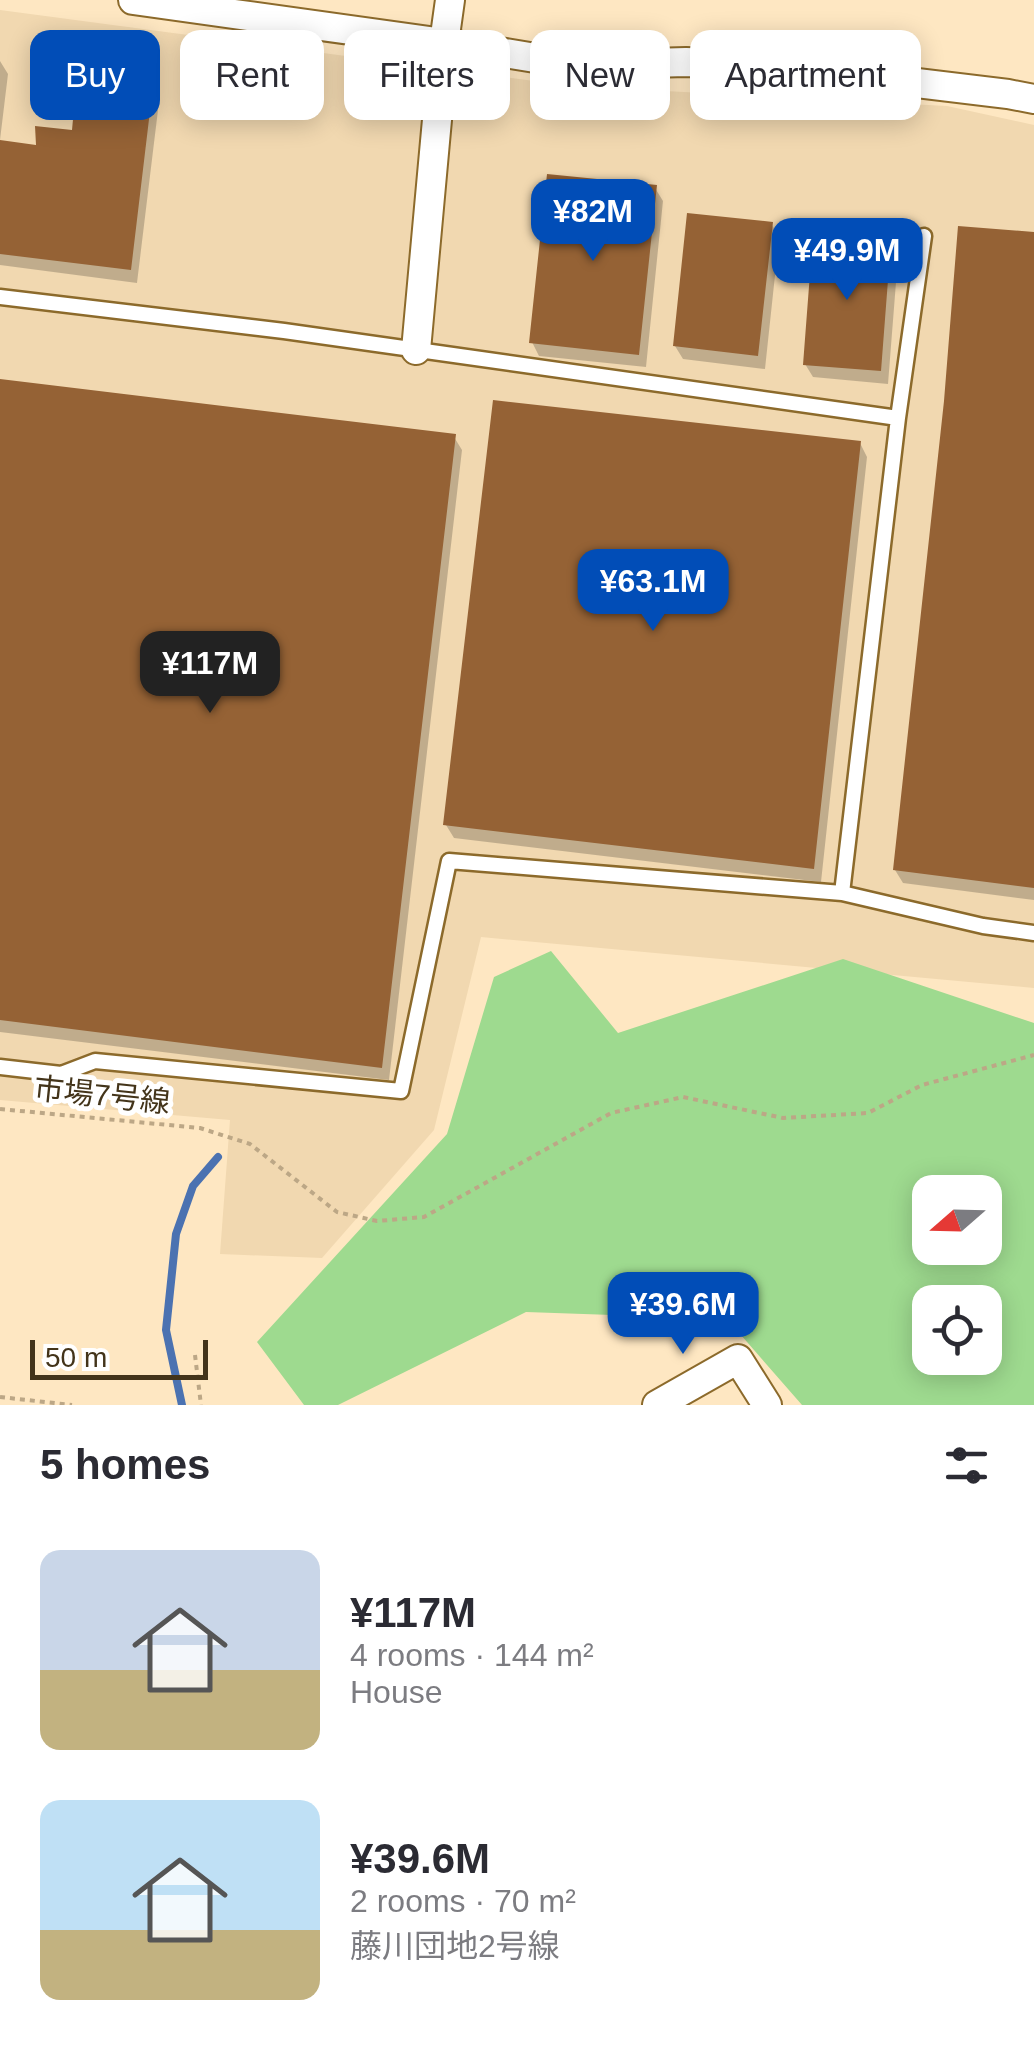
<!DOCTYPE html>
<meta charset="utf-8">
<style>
body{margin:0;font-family:Helvetica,"Noto Sans JP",sans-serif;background:#f7f7f7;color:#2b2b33;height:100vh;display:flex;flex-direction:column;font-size:38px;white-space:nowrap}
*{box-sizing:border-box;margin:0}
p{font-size:32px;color:#7c7c81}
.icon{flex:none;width:55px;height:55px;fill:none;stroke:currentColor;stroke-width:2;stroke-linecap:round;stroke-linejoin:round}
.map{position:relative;height:1405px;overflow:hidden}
.panel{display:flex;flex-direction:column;background:#fff;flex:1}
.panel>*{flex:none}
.guide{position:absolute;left:30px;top:30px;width:975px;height:90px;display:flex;gap:20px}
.needle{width:65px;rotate:250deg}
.buttons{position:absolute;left:912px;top:1175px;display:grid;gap:20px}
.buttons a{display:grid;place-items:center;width:90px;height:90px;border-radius:20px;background:#fff;box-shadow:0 5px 25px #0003;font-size:50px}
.scale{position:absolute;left:30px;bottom:25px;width:178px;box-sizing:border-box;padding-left:10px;border:5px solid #43341a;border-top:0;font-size:28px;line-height:35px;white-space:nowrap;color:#43341a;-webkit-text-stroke:8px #fff;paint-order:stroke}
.price{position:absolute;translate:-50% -85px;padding:0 22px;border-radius:20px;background:#014db7;color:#fff;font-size:32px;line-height:65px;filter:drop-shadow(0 2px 5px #0008)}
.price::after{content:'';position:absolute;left:50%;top:60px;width:30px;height:22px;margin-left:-15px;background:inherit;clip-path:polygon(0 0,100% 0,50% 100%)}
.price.active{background:#222;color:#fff}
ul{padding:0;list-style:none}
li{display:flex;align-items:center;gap:30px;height:250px;padding:0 40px}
li span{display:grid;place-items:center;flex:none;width:280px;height:200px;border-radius:20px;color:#555}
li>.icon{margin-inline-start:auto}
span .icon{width:120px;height:120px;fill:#fffc;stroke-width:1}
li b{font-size:42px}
h2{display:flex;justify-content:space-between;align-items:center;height:120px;padding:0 40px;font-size:42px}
.tag{padding:0 35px;border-radius:20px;background:#fff;box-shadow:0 5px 25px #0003;font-size:35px;line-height:90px}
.tag.active{background:#014db7;color:#fff}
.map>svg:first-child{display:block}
.built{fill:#f1d8b0}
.green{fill:#9eda8f;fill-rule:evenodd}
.shadow{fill:#0003}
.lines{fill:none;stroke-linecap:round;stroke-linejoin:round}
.stream{stroke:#4b72b1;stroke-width:8}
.building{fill:#956235}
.service-casing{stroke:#8c6a2b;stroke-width:19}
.minor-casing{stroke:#8c6a2b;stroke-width:32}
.path{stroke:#bca786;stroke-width:4;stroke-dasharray:5 5;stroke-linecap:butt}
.service{stroke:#fff;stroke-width:14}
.minor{stroke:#fff;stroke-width:28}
.labels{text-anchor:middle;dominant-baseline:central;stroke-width:10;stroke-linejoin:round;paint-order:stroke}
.street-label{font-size:30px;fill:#43341a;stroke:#fff}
</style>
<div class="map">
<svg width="1034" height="1405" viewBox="0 0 1034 1405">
<rect width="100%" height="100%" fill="#fee7c2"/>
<!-- built -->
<path class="built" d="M 0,10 L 571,86 L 947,106 L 1034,125 L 1034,988 L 481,937 L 434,1130 L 322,1258 L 220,1254 L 230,1120 L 0,1100 Z"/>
<!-- green -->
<path class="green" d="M 551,951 L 618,1033 L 843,959 L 1034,1023 L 1034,1405 L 802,1405 L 727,1319 L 526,1312 L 338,1405 L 304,1405 L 257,1342 L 447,1134 L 494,977 ZM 930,1192 L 985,1192 L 985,1248 L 930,1248 ZM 930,1302 L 985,1302 L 985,1358 L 930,1358 Z"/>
<!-- shadow -->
<path class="shadow" d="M 0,61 L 8,74 L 0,140 Z
M 150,97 L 158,110 L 137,283 L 0,265 L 0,143 L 39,148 Z
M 655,188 L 663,201 L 646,367 L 539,356 L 532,342 Z
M 772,225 L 779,238 L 765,369 L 683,359 L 675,346 Z
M 1034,235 L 1034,900 L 903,883 L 895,870 Z
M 890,243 L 898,257 L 888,384 L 813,377 L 805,364 Z
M 0,382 L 454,437 L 462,450 L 389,1080 L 0,1032 Z
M 860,443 L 867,457 L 821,882 L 454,838 L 446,825 Z"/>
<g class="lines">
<!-- stream -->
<path class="stream" d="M 182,1405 L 166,1330 L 176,1234 L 193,1186 L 218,1157"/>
</g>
<!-- building -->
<path class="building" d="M 76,87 L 152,94 L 131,270 L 0,254 L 0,140 L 36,145 L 35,126 L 72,130 Z
M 547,174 L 657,185 L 639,355 L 529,343 Z
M 687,213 L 773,222 L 758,356 L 673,346 Z
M 958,226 L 1034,232 L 1034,888 L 893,870 L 944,401 Z
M 813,234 L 891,241 L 881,371 L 803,365 Z
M 0,379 L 456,434 L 382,1068 L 0,1020 Z
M 493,400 L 861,441 L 814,869 L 443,825 Z"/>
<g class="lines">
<!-- service casing -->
<g class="service-casing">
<path id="service" d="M 0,297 L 284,331 L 898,418
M 842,893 L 898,418 L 924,236
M 0,1067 L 61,1074 L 95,1061 L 401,1091 L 449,861 L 842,893 L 983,926 L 1034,933"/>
</g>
<!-- minor casing -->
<g class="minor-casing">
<path id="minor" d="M 133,0 L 444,43 L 578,65 L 686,62 L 768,65 L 1008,94 L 1034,99
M 416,350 L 444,43 L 450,0
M 657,1405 L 738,1359 L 767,1405"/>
</g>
<!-- path -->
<path class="path" d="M 0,1109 L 200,1128 L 250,1144 L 337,1212 L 377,1221 L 424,1217 L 611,1113 L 683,1097 L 783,1118 L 868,1113 L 922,1085 L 1034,1055
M 195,1355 L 201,1405
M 0,1397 L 72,1405"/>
<!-- service -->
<use href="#service" class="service"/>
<!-- minor -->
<use href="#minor" class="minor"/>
</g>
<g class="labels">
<!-- street labels -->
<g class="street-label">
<text transform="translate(102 1095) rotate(6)">市場7号線</text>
</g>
</g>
</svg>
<div class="buttons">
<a><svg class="needle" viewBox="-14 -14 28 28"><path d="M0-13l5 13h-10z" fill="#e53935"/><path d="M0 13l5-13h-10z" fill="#7c7c81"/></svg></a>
<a><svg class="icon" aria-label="locate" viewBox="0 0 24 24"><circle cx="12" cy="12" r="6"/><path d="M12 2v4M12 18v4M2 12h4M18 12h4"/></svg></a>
</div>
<div class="scale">50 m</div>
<b class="price" style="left:593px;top:264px">¥82M</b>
<b class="price" style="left:847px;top:303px">¥49.9M</b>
<b class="price" style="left:653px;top:634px">¥63.1M</b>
<b class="price active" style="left:210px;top:716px">¥117M</b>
<b class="price" style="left:683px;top:1357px">¥39.6M</b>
<div class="guide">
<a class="tag active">Buy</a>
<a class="tag">Rent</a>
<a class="tag">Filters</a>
<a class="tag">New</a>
<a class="tag">Apartment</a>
</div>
</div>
<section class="panel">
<h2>5 homes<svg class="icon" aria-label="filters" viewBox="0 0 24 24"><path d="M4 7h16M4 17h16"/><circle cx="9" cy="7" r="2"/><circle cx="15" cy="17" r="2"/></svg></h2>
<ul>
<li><span style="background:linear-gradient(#c9d6e8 60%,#c2b280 0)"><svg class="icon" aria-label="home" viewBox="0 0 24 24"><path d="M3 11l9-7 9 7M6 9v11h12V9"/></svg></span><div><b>¥117M</b><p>4 rooms · 144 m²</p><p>House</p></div></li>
<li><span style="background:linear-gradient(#bfe0f5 65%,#c2b280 0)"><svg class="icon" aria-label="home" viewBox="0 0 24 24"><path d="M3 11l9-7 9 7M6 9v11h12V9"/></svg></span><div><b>¥39.6M</b><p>2 rooms · 70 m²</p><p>藤川団地2号線</p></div></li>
</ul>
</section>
